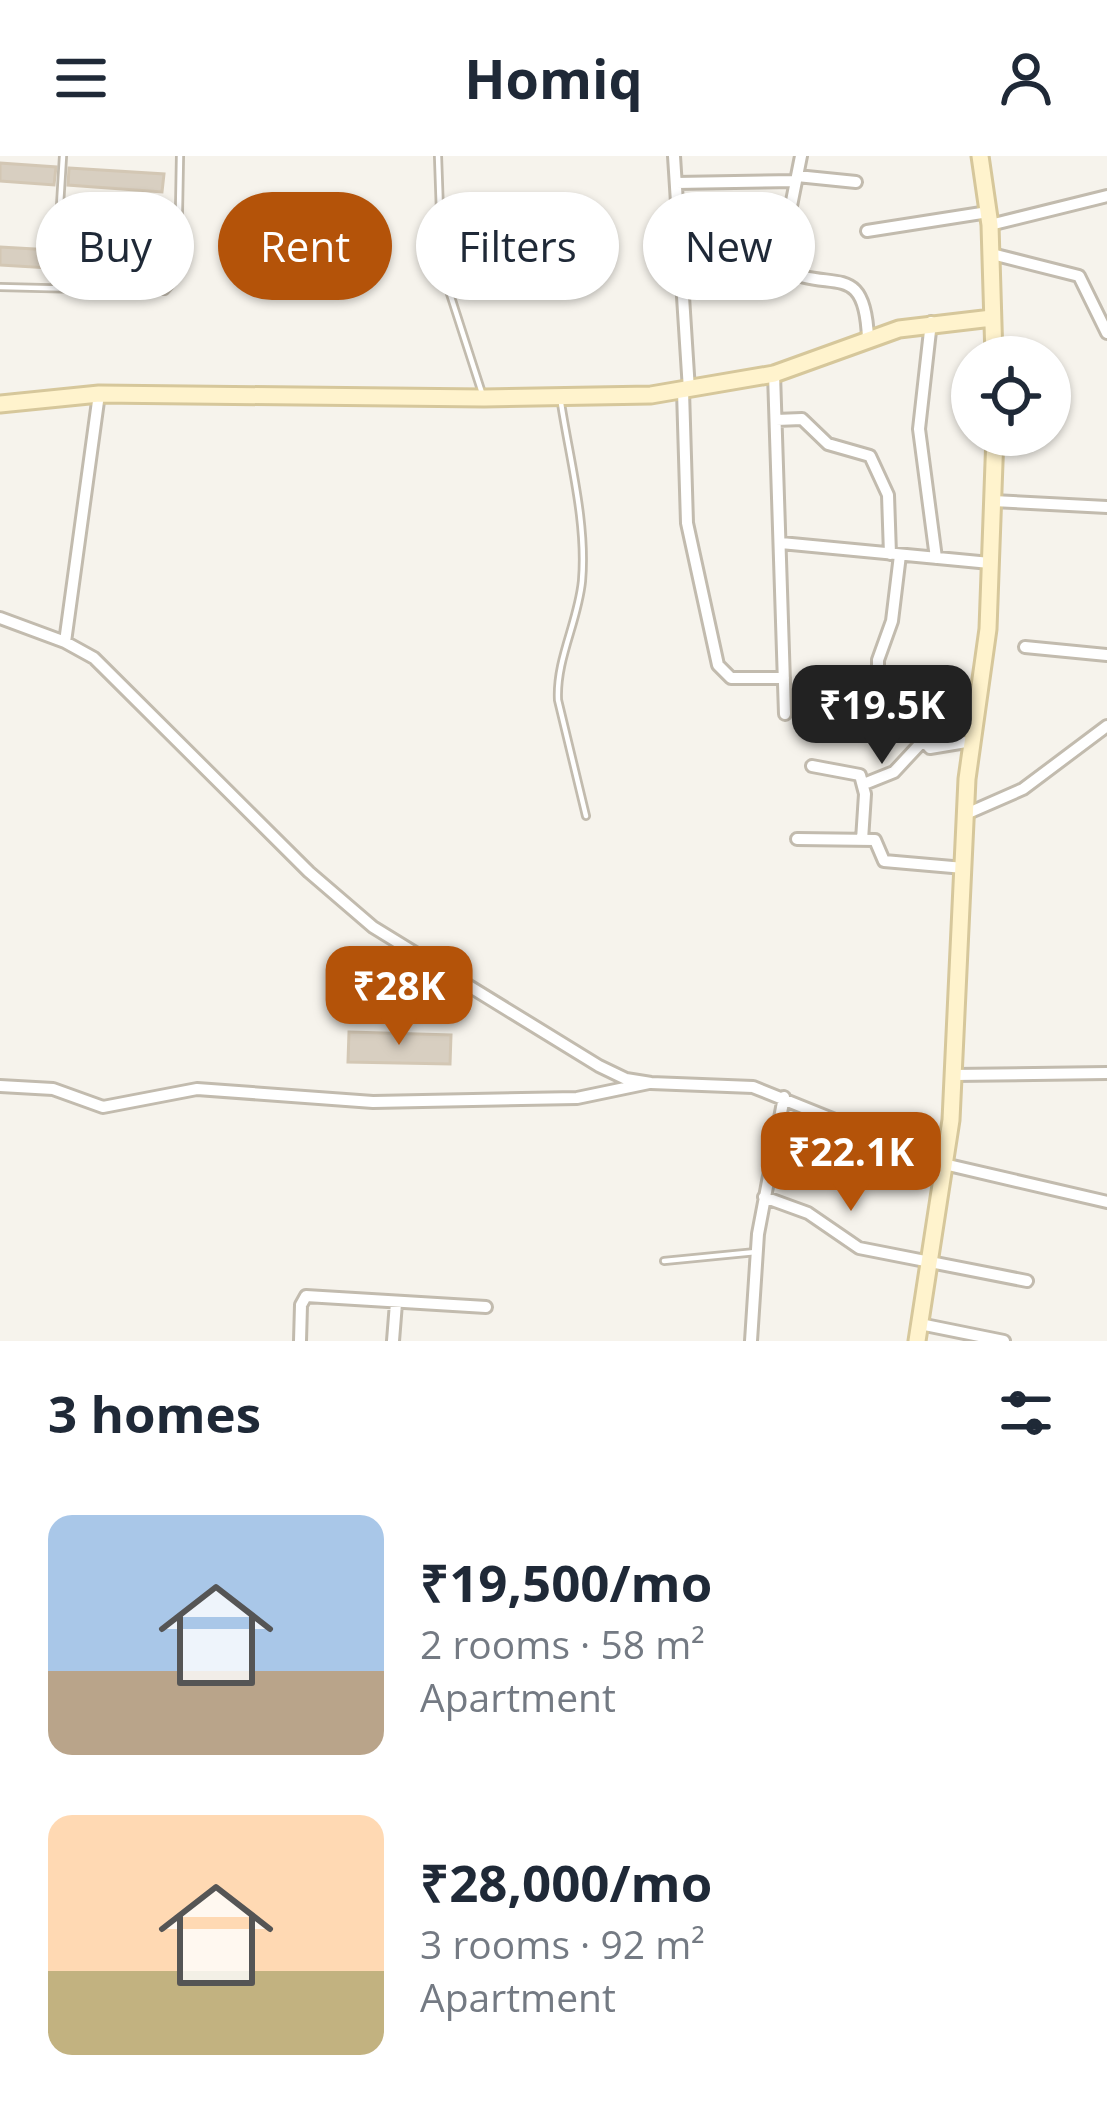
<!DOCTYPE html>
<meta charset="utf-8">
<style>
body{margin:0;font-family:"Open Sans",sans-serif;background:#f6f6f7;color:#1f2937;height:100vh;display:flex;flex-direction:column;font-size:45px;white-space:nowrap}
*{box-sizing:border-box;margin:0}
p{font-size:39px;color:#747a83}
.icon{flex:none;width:66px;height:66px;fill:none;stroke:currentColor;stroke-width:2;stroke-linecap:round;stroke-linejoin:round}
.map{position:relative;height:1185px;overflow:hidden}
.sheet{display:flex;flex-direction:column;background:#fff;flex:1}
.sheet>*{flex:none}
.guide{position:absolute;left:36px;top:36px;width:1035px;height:108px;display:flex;gap:24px}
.controls{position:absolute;left:951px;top:180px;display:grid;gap:24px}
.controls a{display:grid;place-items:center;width:120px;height:120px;border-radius:50%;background:#fff;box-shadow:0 3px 9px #0004;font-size:60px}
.price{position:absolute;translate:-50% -102px;padding:0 27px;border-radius:24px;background:#b45309;color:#fff;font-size:39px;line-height:78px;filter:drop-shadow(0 3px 6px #0008)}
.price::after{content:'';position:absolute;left:50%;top:72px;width:36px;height:27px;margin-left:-18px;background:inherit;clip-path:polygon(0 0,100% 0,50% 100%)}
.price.active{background:#222;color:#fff}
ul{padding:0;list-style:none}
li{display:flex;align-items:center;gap:36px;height:300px;padding:0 48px}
li span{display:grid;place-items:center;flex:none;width:336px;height:240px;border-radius:24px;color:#555}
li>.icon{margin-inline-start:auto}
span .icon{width:144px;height:144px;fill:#fffc;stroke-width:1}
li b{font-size:51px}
h2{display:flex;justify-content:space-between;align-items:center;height:144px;padding:0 48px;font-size:51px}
.pill{padding:0 42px;border-radius:54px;background:#fff;box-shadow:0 3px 9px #0004;font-size:42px;line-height:108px}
.pill.active{background:#b45309;color:#fff}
header{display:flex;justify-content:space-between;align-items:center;height:156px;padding:0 48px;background:#fff;font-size:54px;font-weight:700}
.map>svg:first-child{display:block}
.building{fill:#d8cfc1;stroke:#d3c7b4;stroke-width:3}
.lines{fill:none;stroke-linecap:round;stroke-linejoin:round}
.lane-casing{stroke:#c2bbae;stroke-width:10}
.street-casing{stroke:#c2bbae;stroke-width:16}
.secondary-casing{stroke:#d6c79b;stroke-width:21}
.lane{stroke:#fff;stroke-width:4.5}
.street{stroke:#fff;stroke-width:10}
.secondary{stroke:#fff3cd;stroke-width:15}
</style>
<header><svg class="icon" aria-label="menu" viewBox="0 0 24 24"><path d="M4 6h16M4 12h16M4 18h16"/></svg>Homiq<svg class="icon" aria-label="person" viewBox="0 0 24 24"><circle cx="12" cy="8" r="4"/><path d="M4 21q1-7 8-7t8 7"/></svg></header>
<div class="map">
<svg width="1107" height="1185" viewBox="0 0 1107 1185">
<rect width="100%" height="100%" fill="#f6f3ec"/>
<!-- building -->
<path class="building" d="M 0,7 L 56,11 L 54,29 L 0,25 Z
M 69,12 L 164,18 L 162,36 L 68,29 Z
M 0,91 L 51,94 L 49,112 L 0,109 Z
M 64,95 L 157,101 L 156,119 L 63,113 Z
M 349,876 L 451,879 L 450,908 L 348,906 Z"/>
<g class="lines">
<!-- lane casing -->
<g class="lane-casing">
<path id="lane" d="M 438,0 L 442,113 L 482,237
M 0,131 L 165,135 L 174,125 L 178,110 L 180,0
M 55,132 L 63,0
M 561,247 C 570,305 587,367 582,425 C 578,466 556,503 558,544 L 586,660
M 398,788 L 386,817 L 415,840
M 664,1105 L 756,1096"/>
</g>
<!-- street casing -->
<g class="street-casing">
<path id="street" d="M 674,0 L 689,234
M 801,0 L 779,110 C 828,141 865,99 868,183
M 797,20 L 856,26
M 676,27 L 796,25
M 990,69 L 1107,40
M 867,75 L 988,56
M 992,98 L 1079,120 L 1107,177
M 931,166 L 919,273 L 936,402
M 774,218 L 785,558
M 683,235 L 687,367 L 718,509 L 731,522 L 784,522
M 776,264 L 802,263 L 828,288 L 870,300 L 888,339 L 890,398
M 993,345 L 1107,351
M 781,387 L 990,407
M 900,399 L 892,465 L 878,504 L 878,556 L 903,563 L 930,592 L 972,585
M 0,462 L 65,486 L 94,502 L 309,716 L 373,771 L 599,910 L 626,923 L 651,927 L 753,931 L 944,1008 L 1107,1046
M 65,486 L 99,238
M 1025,491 L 1107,499
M 812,610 L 860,619 L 865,638 L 862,684
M 864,628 L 894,616 L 921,587
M 966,658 L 1023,633 L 1107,570
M 797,683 L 875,684 L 884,705 L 964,712
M 954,919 L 1107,917
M 0,930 L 53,933 L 103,951 L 197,933 L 373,946 L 577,942 L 649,927
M 764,1041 L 808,1057 L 859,1092 L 1027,1125
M 920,1168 L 1004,1185
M 300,1185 L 301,1149 L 306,1140 L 486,1151
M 393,1185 L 396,1147
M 751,1185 L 758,1078 L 784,941"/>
</g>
<!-- secondary casing -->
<g class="secondary-casing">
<path id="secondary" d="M 980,0 L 990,69 L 994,201
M 0,248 L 99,238 L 484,242 L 651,239 L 774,218 L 899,173 L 992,162
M 917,1185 L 951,964 L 967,623 L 988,473 L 995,279"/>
</g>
<!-- lane -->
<use href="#lane" class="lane"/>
<!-- street -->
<use href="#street" class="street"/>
<!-- secondary -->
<use href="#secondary" class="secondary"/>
</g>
</svg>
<div class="controls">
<a><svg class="icon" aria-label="locate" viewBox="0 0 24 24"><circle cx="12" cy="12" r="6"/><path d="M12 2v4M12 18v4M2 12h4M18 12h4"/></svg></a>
</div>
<b class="price active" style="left:882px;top:611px">₹19.5K</b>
<b class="price" style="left:399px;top:892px">₹28K</b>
<b class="price" style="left:851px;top:1058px">₹22.1K</b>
<div class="guide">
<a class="pill">Buy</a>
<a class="pill active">Rent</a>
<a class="pill">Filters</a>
<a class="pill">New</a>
</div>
</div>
<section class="sheet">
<h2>3 homes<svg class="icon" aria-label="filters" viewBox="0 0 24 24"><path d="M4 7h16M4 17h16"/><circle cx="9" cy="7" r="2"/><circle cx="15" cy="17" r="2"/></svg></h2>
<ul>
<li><span style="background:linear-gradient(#a9c7e8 65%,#b9a48a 0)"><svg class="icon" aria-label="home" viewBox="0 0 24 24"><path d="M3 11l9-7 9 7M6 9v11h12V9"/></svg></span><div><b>₹19,500/mo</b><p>2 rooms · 58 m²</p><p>Apartment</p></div></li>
<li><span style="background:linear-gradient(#ffd9b3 65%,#c2b280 0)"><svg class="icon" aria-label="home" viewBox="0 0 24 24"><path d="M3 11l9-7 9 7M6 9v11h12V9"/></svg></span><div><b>₹28,000/mo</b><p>3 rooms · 92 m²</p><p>Apartment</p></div></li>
</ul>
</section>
